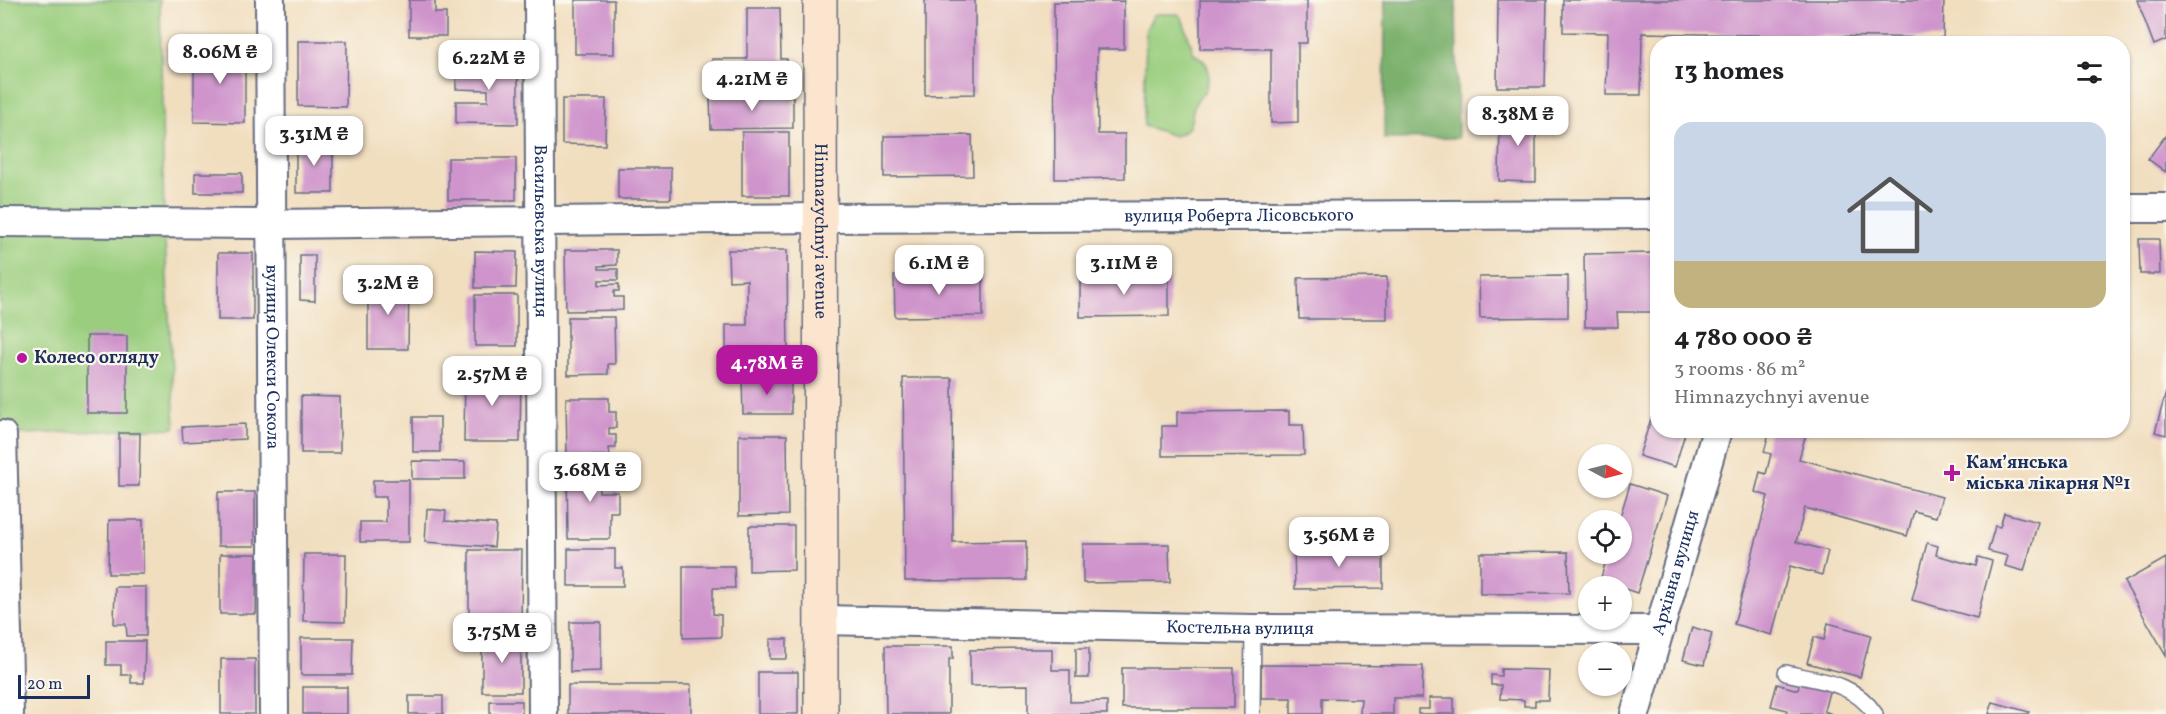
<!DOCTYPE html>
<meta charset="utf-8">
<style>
body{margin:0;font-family:Vollkorn,serif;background:#f2f2f2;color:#202124;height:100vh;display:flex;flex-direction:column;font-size:22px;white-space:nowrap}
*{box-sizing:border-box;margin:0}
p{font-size:20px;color:#757577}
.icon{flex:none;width:33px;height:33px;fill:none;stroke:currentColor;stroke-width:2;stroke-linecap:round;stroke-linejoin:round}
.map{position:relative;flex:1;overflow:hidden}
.drawer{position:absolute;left:1650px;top:36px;width:480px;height:402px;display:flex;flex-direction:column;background:#fff;border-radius:24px;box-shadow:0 2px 4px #0004}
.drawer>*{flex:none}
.needle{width:39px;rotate:97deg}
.controls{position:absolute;left:1578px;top:444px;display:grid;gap:12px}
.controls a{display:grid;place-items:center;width:54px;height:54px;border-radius:50%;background:#fff;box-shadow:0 2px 4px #0004;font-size:30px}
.scale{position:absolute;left:18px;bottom:15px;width:72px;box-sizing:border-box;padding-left:6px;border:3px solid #1b2f5e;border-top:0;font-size:16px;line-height:21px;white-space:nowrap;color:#1b2f5e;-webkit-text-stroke:4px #fbf7ec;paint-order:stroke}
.price{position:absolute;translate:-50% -51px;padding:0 14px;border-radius:12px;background:#fff;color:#222;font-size:20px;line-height:39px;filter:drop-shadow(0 2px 3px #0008)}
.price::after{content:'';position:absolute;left:50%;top:36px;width:18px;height:14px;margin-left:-9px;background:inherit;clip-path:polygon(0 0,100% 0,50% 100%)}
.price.selected{background:#b5179e;color:#fff}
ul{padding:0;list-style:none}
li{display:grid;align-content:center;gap:12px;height:318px;padding:0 24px}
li+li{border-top:2px solid #e0e0e0}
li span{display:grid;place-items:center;height:186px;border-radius:18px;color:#555}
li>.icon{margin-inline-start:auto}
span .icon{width:108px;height:108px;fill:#fffc;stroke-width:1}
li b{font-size:26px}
h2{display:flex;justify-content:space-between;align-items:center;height:72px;padding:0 24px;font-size:26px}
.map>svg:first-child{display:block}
.green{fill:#9ace7e;stroke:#5a7e6e;stroke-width:1.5}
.forest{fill:#7bb16d;stroke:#4b7066;stroke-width:1.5}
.building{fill:#cf94cc}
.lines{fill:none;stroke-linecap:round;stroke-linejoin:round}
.lane-casing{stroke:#666c80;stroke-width:18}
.street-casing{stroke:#666c80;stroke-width:32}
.secondary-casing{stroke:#666c80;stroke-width:36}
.lane{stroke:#fff;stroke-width:15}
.street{stroke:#fff;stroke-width:28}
.secondary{stroke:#fbe5cf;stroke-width:33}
.poi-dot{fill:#b5179e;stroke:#fbf7ec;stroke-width:2}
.labels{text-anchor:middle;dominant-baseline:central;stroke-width:4.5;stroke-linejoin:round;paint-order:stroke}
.street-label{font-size:18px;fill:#1b2f5e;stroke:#fbf7ec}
.poi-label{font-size:18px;font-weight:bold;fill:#1b2f5e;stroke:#fbf7ec;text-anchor:start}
</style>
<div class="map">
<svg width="2166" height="714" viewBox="0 0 2166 714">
<rect width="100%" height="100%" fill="#fbf7ec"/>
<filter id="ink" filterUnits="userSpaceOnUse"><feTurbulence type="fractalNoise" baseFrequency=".0167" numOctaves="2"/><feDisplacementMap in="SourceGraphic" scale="12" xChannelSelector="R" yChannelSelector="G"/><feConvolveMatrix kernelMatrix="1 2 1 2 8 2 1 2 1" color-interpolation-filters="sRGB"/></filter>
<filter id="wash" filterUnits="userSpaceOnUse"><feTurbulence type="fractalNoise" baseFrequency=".008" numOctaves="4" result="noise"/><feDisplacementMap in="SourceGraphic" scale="24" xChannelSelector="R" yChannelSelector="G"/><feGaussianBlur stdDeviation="1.35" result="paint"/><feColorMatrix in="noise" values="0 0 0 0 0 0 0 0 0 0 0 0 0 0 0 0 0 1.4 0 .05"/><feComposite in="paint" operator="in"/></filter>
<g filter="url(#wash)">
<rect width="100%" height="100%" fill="#f1debf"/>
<!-- green -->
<path class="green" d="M 0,0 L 160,0 L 164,223 L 175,428 L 0,435 Z
M 1159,14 L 1178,14 L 1182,18 L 1194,54 C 1210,62 1212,73 1205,90 C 1203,95 1199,97 1196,102 C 1188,118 1197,128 1175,136 L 1144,126 L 1146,29 L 1154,15 Z"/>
<!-- forest -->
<path class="forest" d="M 1385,0 L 1456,0 L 1458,138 L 1384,139 Z"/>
<g id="blocks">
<!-- building -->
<path class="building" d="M 409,0 L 435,0 L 435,13 L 446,13 L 446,36 L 409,36 Z
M 575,0 L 614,0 L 614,54 L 575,54 Z
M 925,0 L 975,0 L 975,94 L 925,95 Z
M 1200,0 L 1307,0 L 1307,43 L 1298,43 L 1298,122 L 1271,123 L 1271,49 L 1200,49 Z
M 1498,0 L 1547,0 L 1545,87 L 1497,87 Z
M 1563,0 L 1944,0 L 1943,38 L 1642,33 L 1641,95 L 1606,95 L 1608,33 L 1563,32 Z
M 2137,0 L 2166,0 L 2166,40 L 2154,45 Z
M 1124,1 L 1124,49 L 1097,49 L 1098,134 L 1125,134 L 1125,178 L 1055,179 L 1054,2 Z
M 747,8 L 780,8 L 781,59 L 787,59 L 788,92 L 712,93 L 712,59 L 747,59 Z
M 298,41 L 347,41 L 346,107 L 298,106 Z
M 194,48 L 245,48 L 245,123 L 194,122 Z
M 456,60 L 518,60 L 518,124 L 456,123 L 456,101 L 488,101 L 488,90 L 456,89 Z
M 793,96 L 793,128 L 711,129 L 710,97 Z
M 562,99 L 606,99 L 605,145 L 562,144 Z
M 1500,112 L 1536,113 L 1536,182 L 1499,181 Z
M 742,132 L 789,132 L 789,196 L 742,196 Z
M 972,135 L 973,176 L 884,177 L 884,136 Z
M 2166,135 L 2166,172 L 2148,159 Z
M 296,141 L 333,141 L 333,193 L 296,193 Z
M 448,158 L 516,158 L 516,200 L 448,200 Z
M 618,168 L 671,168 L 671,199 L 618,199 Z
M 195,173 L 242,173 L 242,193 L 195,193 Z
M 2139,239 L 2159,239 L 2160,274 L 2140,274 Z
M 565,250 L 617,250 L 617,265 L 599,266 L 599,269 L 618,269 L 618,280 L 599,280 L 599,285 L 619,284 L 619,291 L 614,291 L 614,297 L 623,297 L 623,310 L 566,311 Z
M 728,250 L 787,250 L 788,362 L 726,362 L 726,325 L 747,325 L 747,280 L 729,281 Z
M 475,251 L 517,252 L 516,288 L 475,288 Z
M 218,253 L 253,253 L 253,320 L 218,320 Z
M 1658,253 L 1658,312 L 1617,312 L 1618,327 L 1585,327 L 1584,254 Z
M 300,255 L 315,255 L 315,301 L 300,300 Z
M 983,275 L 983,316 L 895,317 L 894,276 Z
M 1169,275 L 1169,316 L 1080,317 L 1080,276 Z
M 1568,276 L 1568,317 L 1480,318 L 1479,277 Z
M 1387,277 L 1387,319 L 1299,319 L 1298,278 Z
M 368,284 L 409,284 L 408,349 L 368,349 Z
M 475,295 L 517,295 L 517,346 L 475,346 Z
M 568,317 L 614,317 L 615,364 L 608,364 L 608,374 L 568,375 Z
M 87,336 L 127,336 L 127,413 L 87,413 Z
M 465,371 L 521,372 L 520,442 L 464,442 Z
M 903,378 L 952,378 L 953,542 L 1026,541 L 1026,580 L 905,581 Z
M 742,379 L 791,379 L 791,414 L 743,414 Z
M 2166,392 L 2166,435 L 2155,432 Z
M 301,396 L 340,397 L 340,453 L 301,453 Z
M 1658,397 L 1658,430 L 1686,430 L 1675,467 L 1639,456 Z
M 566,398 L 609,398 L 609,412 L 616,412 L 616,428 L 609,428 L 609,435 L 616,435 L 616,448 L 609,448 L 610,456 L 567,456 Z
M 1289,411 L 1289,425 L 1303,425 L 1304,455 L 1162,456 L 1162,426 L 1177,426 L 1177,412 Z
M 413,417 L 440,417 L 440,452 L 413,452 Z
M 245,424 L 245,439 L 183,442 L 182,427 Z
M 1770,430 L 1807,430 L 1799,459 L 1942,497 L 1936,517 L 1914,511 L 1907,536 L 1805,508 L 1796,542 L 1828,551 L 1822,575 L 1790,566 L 1772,635 L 1734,624 L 1768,496 L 1755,492 L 1760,472 L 1766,474 L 1771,454 L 1764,452 Z
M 119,433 L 140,433 L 139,486 L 119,486 Z
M 739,435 L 787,435 L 788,515 L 739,516 Z
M 412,461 L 465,462 L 465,479 L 412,479 Z
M 567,467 L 599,467 L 599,470 L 611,470 L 611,484 L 599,484 L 599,492 L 618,492 L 618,512 L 610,512 L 610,539 L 568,539 Z
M 373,480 L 409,480 L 409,542 L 360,542 L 360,522 L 386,522 L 386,497 L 373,497 Z
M 1630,484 L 1667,496 L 1637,593 L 1622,588 L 1622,586 L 1600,581 L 1608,554 L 1622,554 L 1622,520 L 1619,520 Z
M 218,492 L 255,492 L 255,546 L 218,546 Z
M 427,509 L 446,511 L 445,521 L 496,524 L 494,547 L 425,542 Z
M 2004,513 L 2038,522 L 2024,571 L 2005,566 L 2008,556 L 1988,551 L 1995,526 L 2000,527 Z
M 109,520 L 143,520 L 143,574 L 108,574 Z
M 749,526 L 794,526 L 794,570 L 749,571 Z
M 1927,543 L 1938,546 L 1936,555 L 1976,566 L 1978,557 L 1992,561 L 1977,618 L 1912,600 Z
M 1083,544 L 1169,544 L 1170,582 L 1083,583 Z
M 1294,548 L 1383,548 L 1383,588 L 1295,589 Z
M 568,549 L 615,549 L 615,568 L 623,568 L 623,586 L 568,586 Z
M 469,550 L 522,550 L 521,626 L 469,626 Z
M 1568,552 L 1569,593 L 1480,594 L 1480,553 Z
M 220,554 L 257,554 L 256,614 L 220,614 Z
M 304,554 L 346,554 L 345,622 L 303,621 Z
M 2166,558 L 2166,655 L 2124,582 Z
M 683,566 L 734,566 L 735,588 L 713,588 L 713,614 L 721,615 L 721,637 L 683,638 Z
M 115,587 L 146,587 L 146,636 L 127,636 L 126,624 L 114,624 Z
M 570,622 L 601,622 L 601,671 L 570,672 Z
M 1828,623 L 1871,635 L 1860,677 L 1807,663 L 1814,637 L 1824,640 Z
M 1692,627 L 1712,633 L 1704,665 L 1683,660 Z
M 482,637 L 521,637 L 521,692 L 482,692 Z
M 301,638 L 353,638 L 352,675 L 301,675 Z
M 770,639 L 787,639 L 787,659 L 770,659 Z
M 106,641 L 145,641 L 144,683 L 131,683 L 131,675 L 121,675 L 121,665 L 106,665 Z
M 885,646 L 953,646 L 953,659 L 949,659 L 949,714 L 886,714 Z
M 1076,648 L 1089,648 L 1089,678 L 1076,678 Z
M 1028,649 L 1052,649 L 1052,670 L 1070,670 L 1070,702 L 1107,701 L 1107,714 L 1028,714 L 1028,685 L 970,686 L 970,650 Z
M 221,659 L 255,659 L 255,714 L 221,714 Z
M 1261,665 L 1423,666 L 1422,698 L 1393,698 L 1393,714 L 1360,714 L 1361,699 L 1322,698 L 1322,714 L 1291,714 L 1291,698 L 1261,698 Z
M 1122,668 L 1234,668 L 1234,708 L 1122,708 Z
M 1501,669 L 1549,670 L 1548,700 L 1535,700 L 1535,706 L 1524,706 L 1524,700 L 1500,699 L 1501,685 L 1491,685 L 1491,675 L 1501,676 Z
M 758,672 L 798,672 L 798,714 L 758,714 Z
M 1800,680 L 1830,688 L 1824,711 L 1832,714 L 1786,714 L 1787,710 L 1771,706 L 1777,684 L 1798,690 Z
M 568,685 L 691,685 L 691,714 L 568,714 Z
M 303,687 L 347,687 L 347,714 L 303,714 Z
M 409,696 L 443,696 L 443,714 L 409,714 Z
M 1429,698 L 1454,698 L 1454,714 L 1418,714 L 1418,709 L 1429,709 Z
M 490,701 L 522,701 L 522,714 L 490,714 Z
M 1993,702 L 2029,712 L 2028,714 L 1989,714 Z"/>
</g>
</g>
<g filter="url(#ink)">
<use href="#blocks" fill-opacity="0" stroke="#666c80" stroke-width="1.5"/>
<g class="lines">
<!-- lane casing -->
<g class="lane-casing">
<path id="lane" d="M 1786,673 C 1820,681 1854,682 1875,714
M 1252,714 L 1253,629"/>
</g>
<!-- street casing -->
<g class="street-casing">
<g id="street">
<path id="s1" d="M 270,0 L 274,714"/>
<path id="s2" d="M 539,0 L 543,714"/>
<path d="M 2122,208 L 2166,208"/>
<path id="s3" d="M 0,222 L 272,224 L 819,218 L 1658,214"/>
<path d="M 2,435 L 9,714"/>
<path id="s4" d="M 820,620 L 1253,629 L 1660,630"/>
<path id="s5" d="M 1635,714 L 1717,430"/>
</g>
</g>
<!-- secondary casing -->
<g class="secondary-casing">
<g id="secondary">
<path id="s6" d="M 820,0 L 821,714"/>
</g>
</g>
<!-- lane -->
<use href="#lane" class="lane"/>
<!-- street -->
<use href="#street" class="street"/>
<!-- secondary -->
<use href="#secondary" class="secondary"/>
</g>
</g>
<!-- markers -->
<g class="poi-dot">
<circle cx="22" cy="358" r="6"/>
<path d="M1949 464h6v6h6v6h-6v6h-6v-6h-6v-6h6z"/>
</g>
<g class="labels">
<!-- street labels -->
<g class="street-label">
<text stroke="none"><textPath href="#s3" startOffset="1239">вулиця Роберта Лісовського</textPath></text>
<text stroke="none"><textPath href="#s2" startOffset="231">Васильєвська вулиця</textPath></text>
<text stroke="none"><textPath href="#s6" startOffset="231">Himnazychnyi avenue</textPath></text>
<text stroke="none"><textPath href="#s1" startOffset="357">вулиця Олекси Сокола</textPath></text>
<text stroke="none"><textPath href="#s5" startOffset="147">Архівна вулиця</textPath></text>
<text stroke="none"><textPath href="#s4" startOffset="420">Костельна вулиця</textPath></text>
</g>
<!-- poi labels -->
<g class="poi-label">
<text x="34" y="358">Колесо огляду</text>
<text x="1966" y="463">Кам’янська<tspan x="1966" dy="21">міська лікарня №1</tspan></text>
</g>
</g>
</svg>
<div class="controls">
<a><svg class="needle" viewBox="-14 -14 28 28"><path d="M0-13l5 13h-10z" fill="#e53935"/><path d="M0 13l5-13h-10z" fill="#757577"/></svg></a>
<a><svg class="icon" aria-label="locate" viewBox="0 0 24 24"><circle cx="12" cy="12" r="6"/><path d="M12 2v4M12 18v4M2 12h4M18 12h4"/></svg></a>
<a>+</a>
<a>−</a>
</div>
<div class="scale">20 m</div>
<b class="price" style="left:220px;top:85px">8.06M ₴</b>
<b class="price" style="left:489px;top:91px">6.22M ₴</b>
<b class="price" style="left:752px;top:112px">4.21M ₴</b>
<b class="price" style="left:1518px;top:147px">8.38M ₴</b>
<b class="price" style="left:314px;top:167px">3.31M ₴</b>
<b class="price" style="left:939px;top:296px">6.1M ₴</b>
<b class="price" style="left:1124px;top:296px">3.11M ₴</b>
<b class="price" style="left:388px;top:316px">3.2M ₴</b>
<b class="price selected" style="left:767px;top:396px">4.78M ₴</b>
<b class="price" style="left:492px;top:407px">2.57M ₴</b>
<b class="price" style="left:590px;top:503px">3.68M ₴</b>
<b class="price" style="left:1339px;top:568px">3.56M ₴</b>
<b class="price" style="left:502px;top:664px">3.75M ₴</b>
<section class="drawer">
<h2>13 homes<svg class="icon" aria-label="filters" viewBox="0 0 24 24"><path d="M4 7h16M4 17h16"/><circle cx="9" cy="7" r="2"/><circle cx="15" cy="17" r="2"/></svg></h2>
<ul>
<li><span style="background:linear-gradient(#c9d6e8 75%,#c2b280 0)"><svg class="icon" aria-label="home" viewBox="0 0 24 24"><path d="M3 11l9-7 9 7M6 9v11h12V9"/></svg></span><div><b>4 780 000 ₴</b><p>3 rooms · 86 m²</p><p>Himnazychnyi avenue</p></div></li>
</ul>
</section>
</div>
